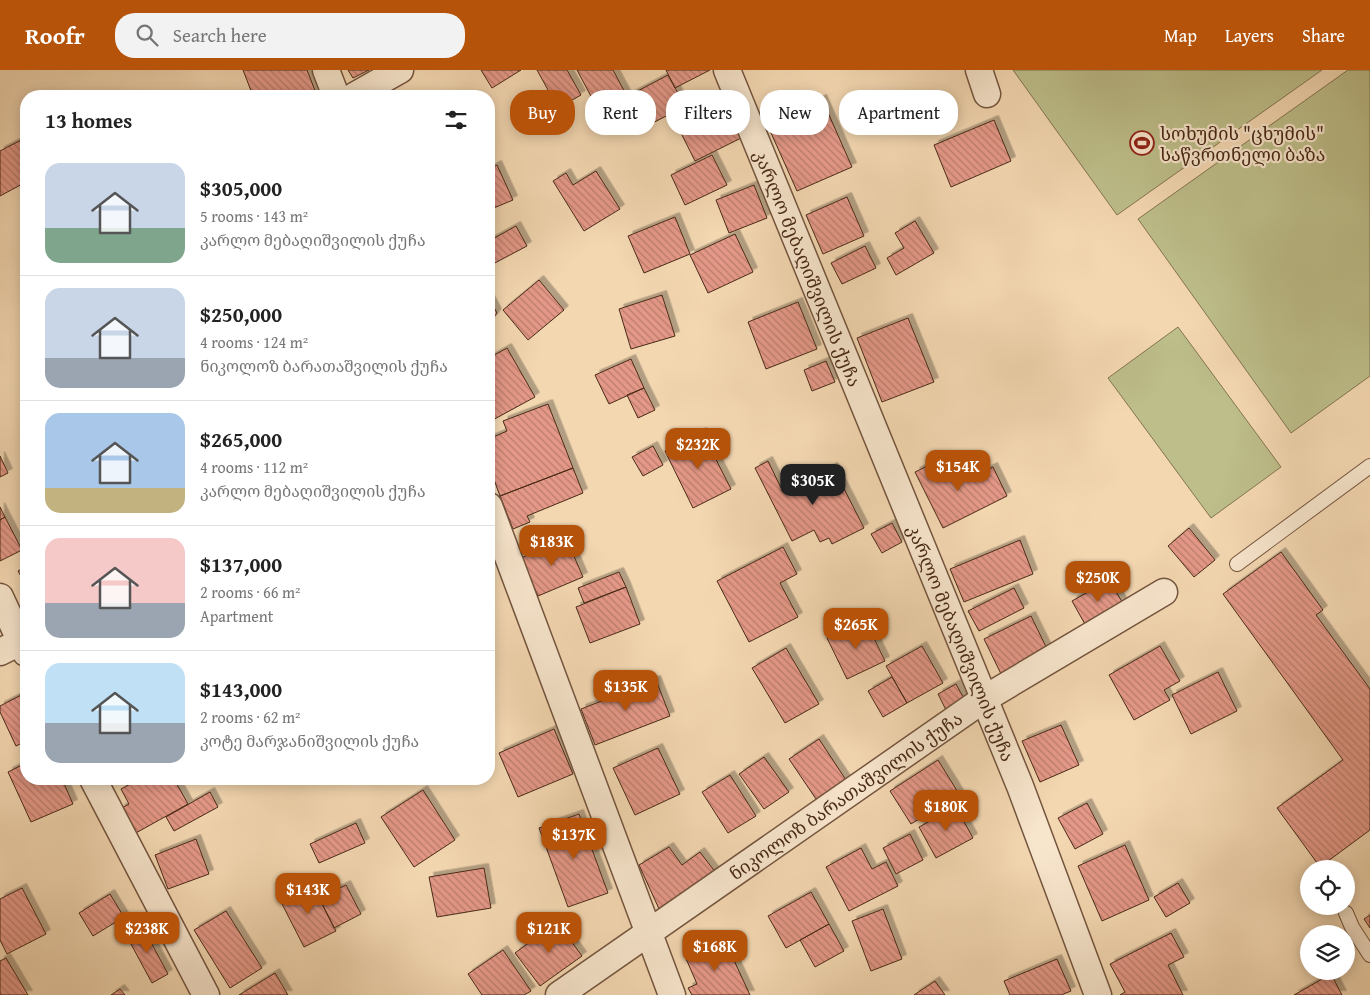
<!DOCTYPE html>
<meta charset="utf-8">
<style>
body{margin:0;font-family:"Gentium Book Plus","Noto Serif Georgian",serif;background:#f2f2f2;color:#222;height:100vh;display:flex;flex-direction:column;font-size:19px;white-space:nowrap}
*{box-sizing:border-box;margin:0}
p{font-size:16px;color:#767676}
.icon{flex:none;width:28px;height:28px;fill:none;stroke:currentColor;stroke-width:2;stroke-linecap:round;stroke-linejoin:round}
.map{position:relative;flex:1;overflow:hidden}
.drawer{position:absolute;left:20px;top:20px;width:475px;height:695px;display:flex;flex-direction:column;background:#fff;border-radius:20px;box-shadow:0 2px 12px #0003}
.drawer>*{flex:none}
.banner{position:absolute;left:510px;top:20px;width:475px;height:45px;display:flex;gap:10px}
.fabs{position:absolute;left:1300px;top:790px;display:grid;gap:10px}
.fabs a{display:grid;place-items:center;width:55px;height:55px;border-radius:50%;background:#fff;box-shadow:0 2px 12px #0003;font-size:25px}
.price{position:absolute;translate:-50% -42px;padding:0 11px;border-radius:10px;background:#b45309;color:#fff;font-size:16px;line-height:32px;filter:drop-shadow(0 1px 2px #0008)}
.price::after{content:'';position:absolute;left:50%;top:30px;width:15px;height:11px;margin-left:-8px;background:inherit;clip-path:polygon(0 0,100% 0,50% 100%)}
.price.on{background:#222;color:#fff}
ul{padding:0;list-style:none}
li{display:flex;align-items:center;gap:15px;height:125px;padding:0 25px}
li+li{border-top:1px solid #e0e0e0}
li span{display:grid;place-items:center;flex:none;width:140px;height:100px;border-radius:15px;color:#555}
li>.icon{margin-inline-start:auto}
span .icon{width:60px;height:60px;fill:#fffc;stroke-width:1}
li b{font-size:21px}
h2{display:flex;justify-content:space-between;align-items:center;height:60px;padding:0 25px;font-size:21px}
.pill{padding:0 18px;border-radius:20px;background:#fff;box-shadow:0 2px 12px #0003;font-size:18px;line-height:45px}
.pill.on{background:#b45309;color:#fff}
header{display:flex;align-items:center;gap:30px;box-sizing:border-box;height:70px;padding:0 25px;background:#b45309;color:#fff}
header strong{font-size:24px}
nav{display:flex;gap:28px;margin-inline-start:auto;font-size:18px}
.search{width:350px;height:45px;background:#f2f2f2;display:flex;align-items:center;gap:12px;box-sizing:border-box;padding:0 18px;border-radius:20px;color:#767676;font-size:19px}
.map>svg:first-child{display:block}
.garden{fill:#bdbe8a;stroke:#837450}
.building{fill:url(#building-back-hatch);stroke:#492a17;filter:url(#shadow)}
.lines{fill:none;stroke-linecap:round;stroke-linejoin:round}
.service-casing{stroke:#74553e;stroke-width:16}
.minor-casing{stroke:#74553e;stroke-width:29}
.service{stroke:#f7e5cc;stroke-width:14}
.minor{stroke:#f7e5cc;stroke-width:26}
.labels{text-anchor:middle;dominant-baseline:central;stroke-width:4.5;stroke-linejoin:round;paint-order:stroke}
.poi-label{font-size:18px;fill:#492a17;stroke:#f7e5cc;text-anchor:start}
.street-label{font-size:18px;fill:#492a17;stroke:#f7e5cc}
</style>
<header>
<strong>Roofr</strong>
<div class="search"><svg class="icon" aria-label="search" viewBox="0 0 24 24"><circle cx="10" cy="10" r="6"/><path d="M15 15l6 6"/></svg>Search here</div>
<nav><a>Map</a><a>Layers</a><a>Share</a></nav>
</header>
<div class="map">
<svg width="1370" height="925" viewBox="0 0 1370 925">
<defs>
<pattern id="building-back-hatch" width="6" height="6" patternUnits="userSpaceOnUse" patternTransform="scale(1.25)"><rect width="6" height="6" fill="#e49887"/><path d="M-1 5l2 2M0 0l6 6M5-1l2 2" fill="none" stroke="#bb7c6d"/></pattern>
<filter id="shadow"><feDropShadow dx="4.5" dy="-4.5" stdDeviation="0" flood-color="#0004"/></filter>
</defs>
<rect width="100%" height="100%" fill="#f3d7b1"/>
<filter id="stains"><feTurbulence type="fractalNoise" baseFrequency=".004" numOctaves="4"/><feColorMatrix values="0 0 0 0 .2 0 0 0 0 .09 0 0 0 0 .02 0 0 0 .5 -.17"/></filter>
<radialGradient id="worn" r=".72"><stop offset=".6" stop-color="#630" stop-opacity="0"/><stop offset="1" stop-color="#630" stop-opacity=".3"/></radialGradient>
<!-- garden -->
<path class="garden" d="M 1013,0 L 1322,0 L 1117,145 Z
M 1348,0 L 1370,0 L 1370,306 L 1291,363 L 1138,149 Z
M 1178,257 L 1281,397 L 1211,448 L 1108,308 Z"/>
<!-- building -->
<path class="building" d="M 243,0 L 307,0 L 316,23 L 309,26 L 253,26 Z
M 348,0 L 369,0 L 353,8 Z
M 481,0 L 521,0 L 492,18 Z
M 537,0 L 567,0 L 581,25 L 558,38 Z
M 577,0 L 613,0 L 630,32 L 602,47 Z
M 666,0 L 710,0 L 675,18 Z
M 668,5 L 685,36 L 647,56 L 630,25 Z
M 822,29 L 852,97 L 797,121 L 767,54 Z
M 725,37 L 741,68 L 695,91 L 679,59 Z
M 994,50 L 1011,91 L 951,117 L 934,75 Z
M 25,68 L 26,70 L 26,112 L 0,126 L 0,81 Z
M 712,85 L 727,115 L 685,135 L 671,105 Z
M 497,95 L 513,130 L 489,140 L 489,99 Z
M 596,101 L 620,139 L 584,161 L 553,111 L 566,103 L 573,115 Z
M 754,115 L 767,148 L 729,163 L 716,130 Z
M 847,127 L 864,166 L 823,184 L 806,145 Z
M 675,147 L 690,184 L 644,203 L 628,166 Z
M 915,151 L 934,183 L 896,205 L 887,188 L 904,178 L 895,163 Z
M 516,156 L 527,176 L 491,195 L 489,192 L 489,171 Z
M 735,164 L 753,202 L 708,223 L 690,185 Z
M 865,176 L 876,198 L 842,214 L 831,193 Z
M 539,210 L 564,240 L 528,270 L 503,240 Z
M 662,225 L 675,266 L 631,279 L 619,239 Z
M 489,228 L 497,243 L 489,253 Z
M 798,232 L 817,279 L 766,299 L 748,252 Z
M 908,248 L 934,312 L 882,332 L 857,268 Z
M 507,278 L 535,327 L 489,352 L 489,288 Z
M 631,289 L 644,318 L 609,334 L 595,305 Z
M 826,291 L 835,312 L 812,321 L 804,300 Z
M 644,318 L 655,340 L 638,348 L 627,325 Z
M 548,334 L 573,398 L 500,426 L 489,396 L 489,369 L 507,361 L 503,351 Z
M 702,362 L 731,419 L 693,438 L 665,381 Z
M 653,376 L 663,395 L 643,406 L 632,387 Z
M 0,386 L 8,403 L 0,407 Z
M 946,387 L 959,414 L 993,397 L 1007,426 L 943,458 L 915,402 Z
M 768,391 L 783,422 L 833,397 L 864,458 L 832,474 L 829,468 L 820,472 L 814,460 L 792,471 L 755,398 Z
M 573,398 L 583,423 L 527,446 L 530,452 L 513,459 L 500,426 Z
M 0,437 L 5,447 L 0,450 Z
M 5,447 L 22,480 L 0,491 L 0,450 Z
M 892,453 L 902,472 L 882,483 L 871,464 Z
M 1189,458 L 1215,490 L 1194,507 L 1168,476 Z
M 566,468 L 583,507 L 538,526 L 521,488 Z
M 1020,470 L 1033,504 L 964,532 L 950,499 Z
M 783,477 L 797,504 L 780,513 L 798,547 L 749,572 L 717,511 Z
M 1281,482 L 1323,540 L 1316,545 L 1370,619 L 1370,760 L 1320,797 L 1277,738 L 1343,690 L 1223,524 Z
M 26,496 L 26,515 L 18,501 Z
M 619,502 L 626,517 L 584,533 L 578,518 Z
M 1109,510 L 1124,535 L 1086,556 L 1072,531 Z
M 626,517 L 640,554 L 590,573 L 576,537 Z
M 1014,518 L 1024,538 L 979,561 L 968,541 Z
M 1031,546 L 1050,585 L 1003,608 L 984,569 Z
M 865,550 L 885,591 L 847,609 L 827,568 Z
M 922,576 L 943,613 L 907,633 L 886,596 Z
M 1160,576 L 1180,611 L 1164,620 L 1170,630 L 1134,650 L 1109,605 Z
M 786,578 L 819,634 L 785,653 L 752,598 Z
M 1218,602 L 1237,641 L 1191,664 L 1172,625 Z
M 892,607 L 907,633 L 883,647 L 868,621 Z
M 656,610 L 670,646 L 595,675 L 581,639 Z
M 956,614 L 967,634 L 948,644 L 938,624 Z
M 25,623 L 26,626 L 26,671 L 16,676 L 0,642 L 0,636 Z
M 1061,655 L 1079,695 L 1040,712 L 1022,671 Z
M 554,659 L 573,704 L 518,727 L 499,683 Z
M 819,669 L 846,710 L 816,729 L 789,689 Z
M 658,678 L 680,724 L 635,745 L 613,698 Z
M 764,687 L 789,722 L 764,739 L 739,704 Z
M 938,690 L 959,724 L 911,754 L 890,721 Z
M 26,693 L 26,709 L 62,709 L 73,734 L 31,752 L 8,702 Z
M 730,705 L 756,746 L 728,763 L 702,722 Z
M 140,709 L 174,709 L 188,734 L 134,764 L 120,739 L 129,734 L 121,719 Z
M 423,720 L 455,770 L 414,797 L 381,747 Z
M 210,722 L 218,737 L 174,761 L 166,747 Z
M 1087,733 L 1103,764 L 1075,779 L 1058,748 Z
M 956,737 L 973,768 L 936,788 L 919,757 Z
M 579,744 L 608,823 L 568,837 L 539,758 Z
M 356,753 L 365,773 L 319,793 L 310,774 Z
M 910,764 L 923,790 L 896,804 L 883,778 Z
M 196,769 L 209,804 L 168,819 L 155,785 Z
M 1125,775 L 1149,830 L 1102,851 L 1078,796 Z
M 669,777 L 682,795 L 700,782 L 716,803 L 660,841 L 639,795 Z
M 861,778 L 872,799 L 886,792 L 898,816 L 849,841 L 826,797 Z
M 484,798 L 491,838 L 437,847 L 429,807 Z
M 1178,813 L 1190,833 L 1166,847 L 1154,827 Z
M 312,814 L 336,861 L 304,877 L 280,830 Z
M 346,815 L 361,844 L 334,858 L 319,828 Z
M 22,818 L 46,864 L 7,884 L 0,870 L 0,829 Z
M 811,822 L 829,854 L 786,878 L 768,846 Z
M 110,824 L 124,847 L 93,866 L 79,843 Z
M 883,839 L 902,889 L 871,901 L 852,851 Z
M 226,841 L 262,898 L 230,918 L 194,860 Z
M 1370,845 L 1370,858 L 1364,849 Z
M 557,852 L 582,886 L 540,916 L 515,883 Z
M 141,854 L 168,904 L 152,913 L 125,863 Z
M 829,854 L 844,881 L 815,897 L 800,870 Z
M 1171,863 L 1184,887 L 1168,895 L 1183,925 L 1120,925 L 1125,922 L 1110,894 Z
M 718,869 L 727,888 L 732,886 L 750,925 L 692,925 L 688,918 L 697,914 L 684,884 Z
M 503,880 L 531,921 L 524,925 L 482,925 L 468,904 Z
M 6,888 L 28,925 L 0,925 L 0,891 Z
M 1057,889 L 1071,921 L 1061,925 L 1010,925 L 1004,911 Z
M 275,903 L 288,925 L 239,925 Z
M 1331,904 L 1342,925 L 1294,925 Z
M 935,911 L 945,925 L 914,925 Z
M 120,919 L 125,925 L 111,925 Z"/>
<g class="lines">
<!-- service casing -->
<g class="service-casing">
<path id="service" d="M 1237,494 L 1370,396
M 1346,843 L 1352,857 L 1370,885"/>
</g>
<!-- minor casing -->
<g class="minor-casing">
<g id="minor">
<path d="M 326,0 L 336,26"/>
<path id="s1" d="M 727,0 L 1020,716 L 1098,925"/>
<path d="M 979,0 L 987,24"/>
<path d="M 354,26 L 400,0"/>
<path d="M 489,436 L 672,925"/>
<path d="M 0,527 L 26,583"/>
<path d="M 0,582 L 26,569"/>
<path d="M 93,709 L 206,925"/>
<path id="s2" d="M 559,925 L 984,629 L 1164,522"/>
</g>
</g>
<!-- service -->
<use href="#service" class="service"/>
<!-- minor -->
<use href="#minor" class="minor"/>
</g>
<!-- icons -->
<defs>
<g id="stadium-ring" transform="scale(1.25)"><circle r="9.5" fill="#f7e5cc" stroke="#8f2418" stroke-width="1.5"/><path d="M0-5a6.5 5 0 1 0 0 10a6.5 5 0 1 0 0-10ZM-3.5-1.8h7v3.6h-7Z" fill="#8f2418"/></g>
</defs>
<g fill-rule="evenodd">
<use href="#stadium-ring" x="1142" y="73"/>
</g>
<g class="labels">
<!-- poi labels -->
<g class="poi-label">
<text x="1160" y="63">სოხუმის "ცხუმის"<tspan x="1160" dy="21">საწვრთნელი ბაზა</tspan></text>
</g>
<!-- street labels -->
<g class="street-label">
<text stroke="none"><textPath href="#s1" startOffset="214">კარლო მებაღიშვილის ქუჩა</textPath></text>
<text stroke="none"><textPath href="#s1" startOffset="619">კარლო მებაღიშვილის ქუჩა</textPath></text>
<text stroke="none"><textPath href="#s2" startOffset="349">ნიკოლოზ ბარათაშვილის ქუჩა</textPath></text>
</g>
</g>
<rect width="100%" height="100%" filter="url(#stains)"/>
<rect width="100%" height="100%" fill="url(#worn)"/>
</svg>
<div class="fabs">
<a><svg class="icon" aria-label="locate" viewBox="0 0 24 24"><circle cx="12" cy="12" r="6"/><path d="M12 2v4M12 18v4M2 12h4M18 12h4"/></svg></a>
<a><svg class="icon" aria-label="layers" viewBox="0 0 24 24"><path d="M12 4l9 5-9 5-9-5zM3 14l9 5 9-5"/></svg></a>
</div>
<b class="price" style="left:698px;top:400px">$232K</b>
<b class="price" style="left:958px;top:422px">$154K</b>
<b class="price on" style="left:813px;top:436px">$305K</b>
<b class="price" style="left:552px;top:497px">$183K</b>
<b class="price" style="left:1098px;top:533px">$250K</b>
<b class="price" style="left:856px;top:580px">$265K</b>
<b class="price" style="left:626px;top:642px">$135K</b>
<b class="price" style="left:946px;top:762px">$180K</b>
<b class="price" style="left:574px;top:790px">$137K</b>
<b class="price" style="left:308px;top:845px">$143K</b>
<b class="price" style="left:147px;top:884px">$238K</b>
<b class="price" style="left:549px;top:884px">$121K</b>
<b class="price" style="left:715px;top:902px">$168K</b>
<div class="banner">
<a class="pill on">Buy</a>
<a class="pill">Rent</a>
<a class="pill">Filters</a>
<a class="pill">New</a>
<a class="pill">Apartment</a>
</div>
<section class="drawer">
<h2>13 homes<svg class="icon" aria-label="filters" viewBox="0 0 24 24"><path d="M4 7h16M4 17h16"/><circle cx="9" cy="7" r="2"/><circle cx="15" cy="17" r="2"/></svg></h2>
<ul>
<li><span style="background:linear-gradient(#c9d6e8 65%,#7fa58c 0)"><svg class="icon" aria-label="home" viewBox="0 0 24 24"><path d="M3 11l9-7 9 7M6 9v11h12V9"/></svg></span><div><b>$305,000</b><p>5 rooms · 143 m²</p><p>კარლო მებაღიშვილის ქუჩა</p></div></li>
<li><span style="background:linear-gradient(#c9d6e8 70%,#9aa5b1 0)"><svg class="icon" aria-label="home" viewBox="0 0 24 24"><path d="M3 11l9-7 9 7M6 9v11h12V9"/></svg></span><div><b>$250,000</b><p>4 rooms · 124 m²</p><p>ნიკოლოზ ბარათაშვილის ქუჩა</p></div></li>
<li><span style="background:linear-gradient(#a9c7e8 75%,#c2b280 0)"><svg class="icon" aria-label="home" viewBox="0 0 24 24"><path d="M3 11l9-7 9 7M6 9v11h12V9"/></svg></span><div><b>$265,000</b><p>4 rooms · 112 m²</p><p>კარლო მებაღიშვილის ქუჩა</p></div></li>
<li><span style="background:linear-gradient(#f6c9c9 65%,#9aa5b1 0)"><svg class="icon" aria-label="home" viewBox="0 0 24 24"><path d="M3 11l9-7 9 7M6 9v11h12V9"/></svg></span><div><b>$137,000</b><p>2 rooms · 66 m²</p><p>Apartment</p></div></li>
<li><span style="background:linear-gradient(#bfe0f5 60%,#9aa5b1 0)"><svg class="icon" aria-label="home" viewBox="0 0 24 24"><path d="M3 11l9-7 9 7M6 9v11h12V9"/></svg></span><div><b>$143,000</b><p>2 rooms · 62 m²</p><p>კოტე მარჯანიშვილის ქუჩა</p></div></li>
</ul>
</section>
</div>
